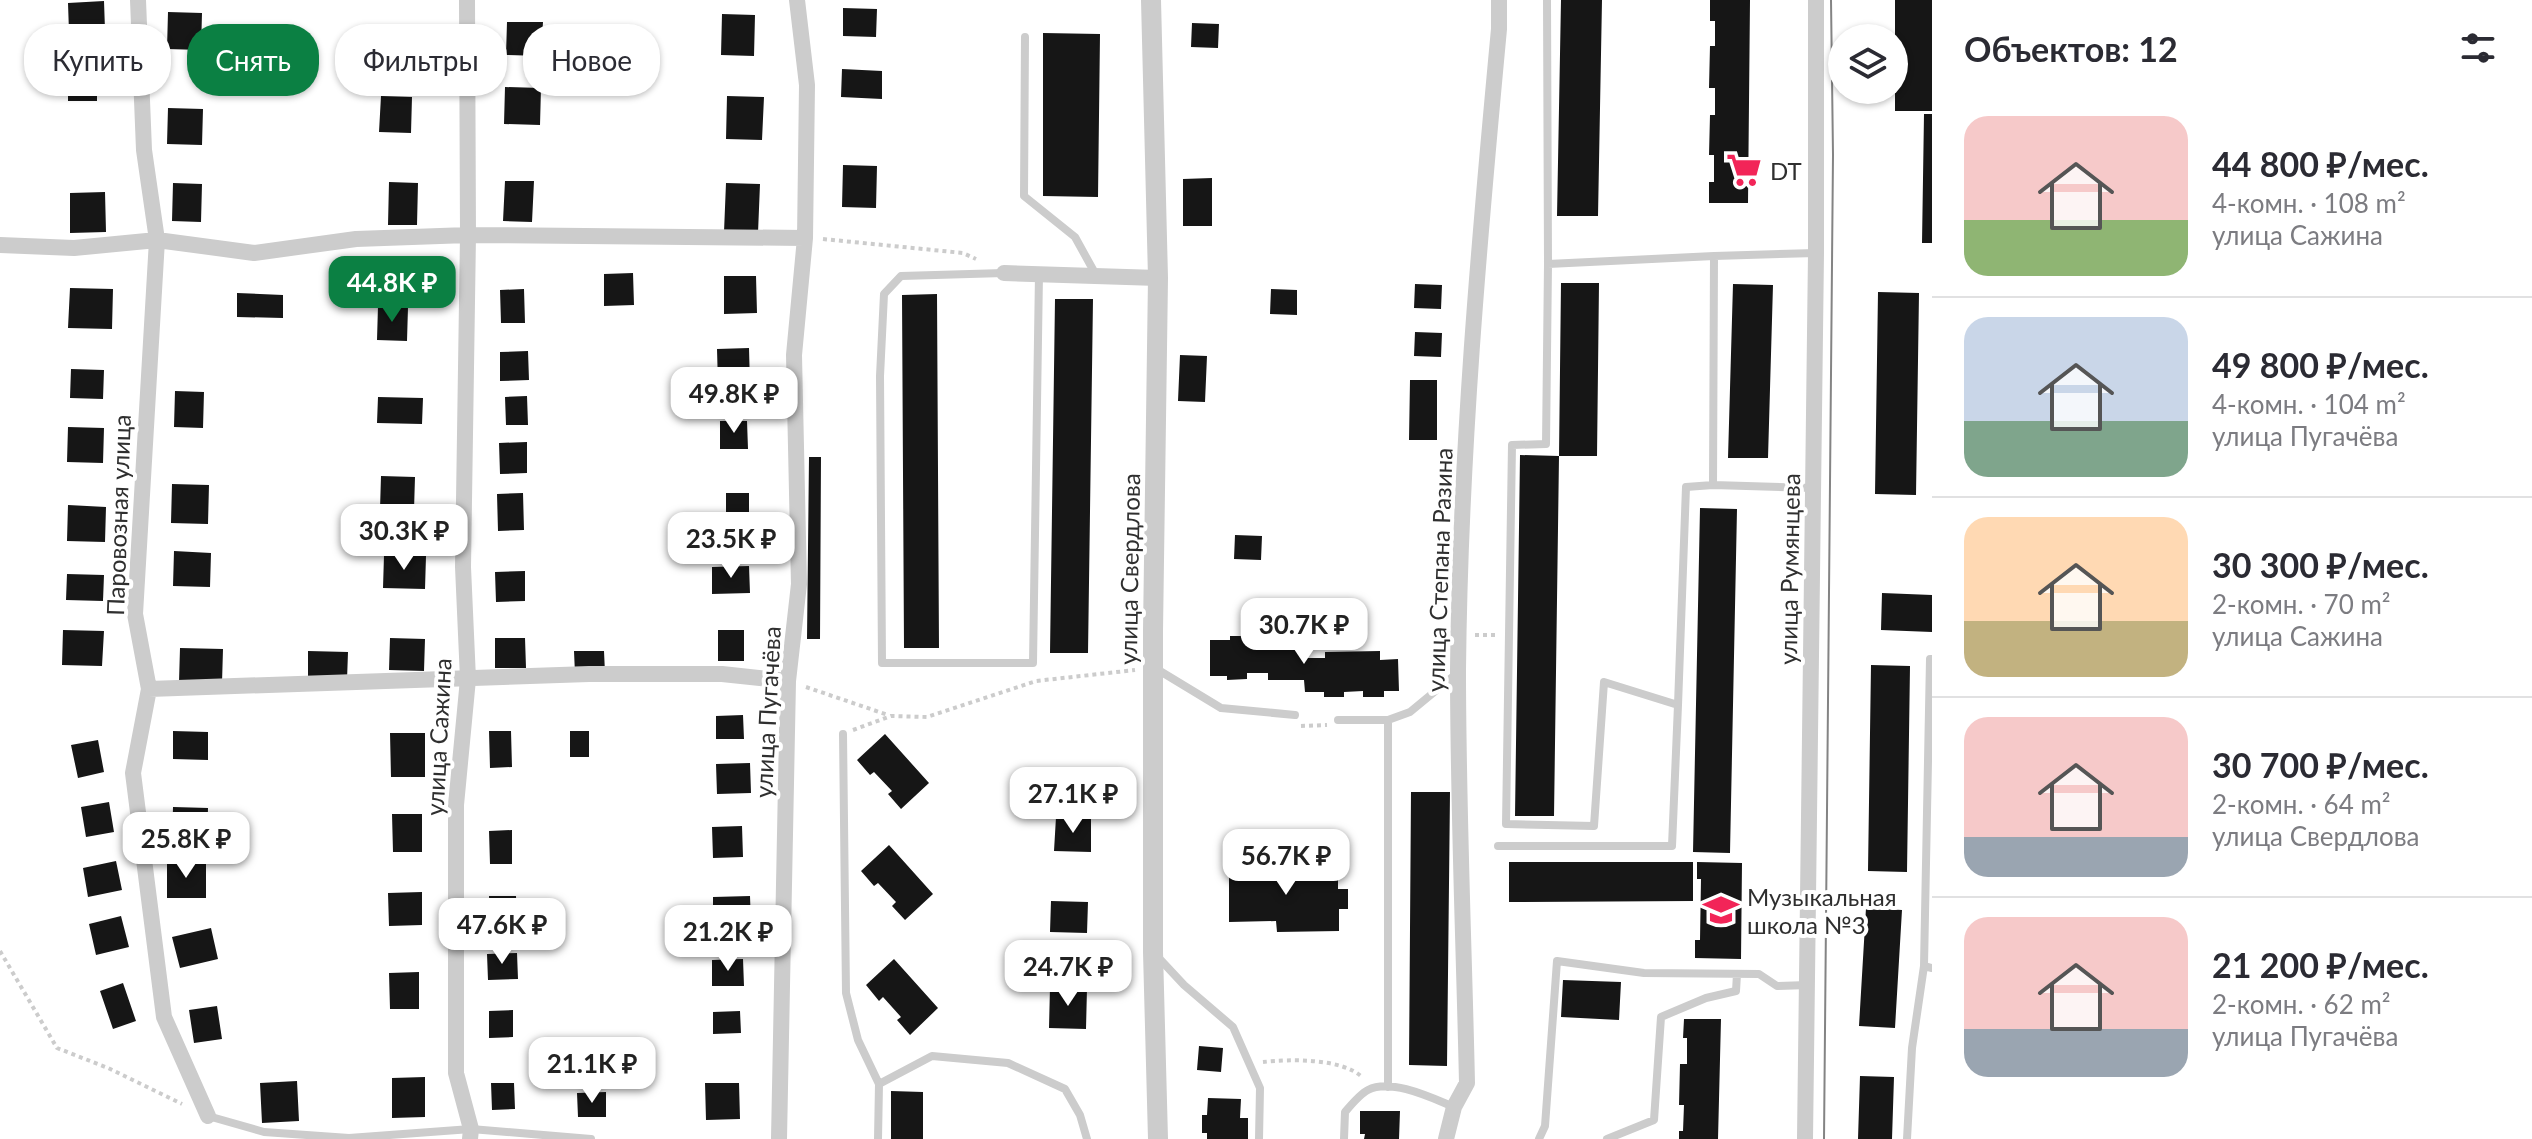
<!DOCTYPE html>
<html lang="ru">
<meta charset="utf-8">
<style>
body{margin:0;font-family:Lato,sans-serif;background:#f2f2f3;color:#2b2b33;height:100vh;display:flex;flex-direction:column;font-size:30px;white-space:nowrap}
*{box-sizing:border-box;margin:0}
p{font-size:26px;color:#7c7c81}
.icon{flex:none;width:44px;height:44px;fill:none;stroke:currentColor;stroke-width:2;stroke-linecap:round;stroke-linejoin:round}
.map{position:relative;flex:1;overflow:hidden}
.side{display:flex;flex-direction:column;background:#fff;width:600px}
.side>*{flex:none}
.guide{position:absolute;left:24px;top:24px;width:760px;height:72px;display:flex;gap:16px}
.controls{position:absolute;left:1828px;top:24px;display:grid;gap:16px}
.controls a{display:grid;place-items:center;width:80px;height:80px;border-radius:50%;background:#fff;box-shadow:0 2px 6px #0004;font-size:40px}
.price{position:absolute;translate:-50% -68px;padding:0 18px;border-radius:16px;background:#fff;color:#222;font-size:26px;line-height:52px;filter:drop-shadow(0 2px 4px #0008)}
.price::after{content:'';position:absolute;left:50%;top:48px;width:24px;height:18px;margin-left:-12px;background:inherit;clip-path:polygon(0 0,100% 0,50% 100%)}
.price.on{background:#0b8043;color:#fff}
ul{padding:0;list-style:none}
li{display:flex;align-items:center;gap:24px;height:200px;padding:0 32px}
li+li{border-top:2px solid #e1e1e2}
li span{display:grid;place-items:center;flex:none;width:224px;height:160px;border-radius:24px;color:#555}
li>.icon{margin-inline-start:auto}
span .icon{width:96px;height:96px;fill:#fffc;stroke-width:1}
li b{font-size:34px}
h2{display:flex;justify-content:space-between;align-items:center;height:96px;padding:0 32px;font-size:34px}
.tag{padding:0 28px;border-radius:32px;background:#fff;box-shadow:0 2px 6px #0004;font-size:28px;line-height:72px}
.tag.on{background:#0b8043;color:#fff}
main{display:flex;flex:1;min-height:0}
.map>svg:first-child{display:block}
.building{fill:#161616}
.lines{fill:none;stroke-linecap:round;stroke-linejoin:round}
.path{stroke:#ccc;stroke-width:4;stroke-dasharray:4 4;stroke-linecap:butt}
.service{stroke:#ccc;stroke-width:8}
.minor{stroke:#ccc;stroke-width:16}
.tertiary{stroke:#ccc;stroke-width:20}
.tram{stroke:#848484;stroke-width:2}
.labels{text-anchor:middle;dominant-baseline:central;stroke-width:8;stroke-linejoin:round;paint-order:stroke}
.poi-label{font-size:24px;fill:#2f2f2f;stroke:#fff;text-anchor:start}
.street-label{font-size:24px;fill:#2f2f2f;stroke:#fff}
</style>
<main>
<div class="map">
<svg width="1932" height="1139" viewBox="0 0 1932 1139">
<rect width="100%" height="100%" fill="#fff"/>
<!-- building -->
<path class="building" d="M 1561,0 L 1602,0 L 1598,216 L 1557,216 Z
M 1710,0 L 1750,0 L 1748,203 L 1709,203 L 1709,182 L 1714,182 L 1714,155 L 1709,155 L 1710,115 L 1715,115 L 1715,88 L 1709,88 L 1710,46 L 1715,46 L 1715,21 L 1710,21 Z
M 1895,0 L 1932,0 L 1932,111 L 1895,111 Z
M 104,1 L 105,30 L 69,32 L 68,3 Z
M 843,8 L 877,9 L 876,37 L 843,36 Z
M 168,12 L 202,13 L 201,50 L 167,49 Z
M 722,14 L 755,15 L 754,56 L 721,55 Z
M 507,22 L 543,22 L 541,56 L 506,55 Z
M 1192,23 L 1219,24 L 1218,48 L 1191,47 Z
M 370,25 L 404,26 L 404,59 L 369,58 Z
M 1043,33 L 1100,34 L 1098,197 L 1043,196 Z
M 68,68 L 97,69 L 97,101 L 68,101 Z
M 842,69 L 882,71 L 882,99 L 841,97 Z
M 505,87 L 541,88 L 540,125 L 504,124 Z
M 381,96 L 412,97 L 411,133 L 379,132 Z
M 727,96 L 764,97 L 762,140 L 726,139 Z
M 168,108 L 203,109 L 202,145 L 167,144 Z
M 1924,114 L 1932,114 L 1932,243 L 1922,243 Z
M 843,165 L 877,166 L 876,208 L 842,207 Z
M 1212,178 L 1212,226 L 1183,226 L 1183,179 Z
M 505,181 L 534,181 L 532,222 L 503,221 Z
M 389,182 L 418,183 L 417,225 L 388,225 Z
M 173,183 L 202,184 L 201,222 L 172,221 Z
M 726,183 L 760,184 L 758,233 L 724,232 Z
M 105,192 L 106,232 L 70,233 L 70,193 Z
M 633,273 L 634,305 L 604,306 L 604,274 Z
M 724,276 L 756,276 L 757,313 L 724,314 Z
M 1561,283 L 1599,283 L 1597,456 L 1559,456 Z
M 1415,284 L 1442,285 L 1441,309 L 1414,308 Z
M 1733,284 L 1773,285 L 1768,458 L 1728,458 Z
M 70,288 L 113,289 L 112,329 L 68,328 Z
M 524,289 L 525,323 L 501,323 L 500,290 Z
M 1271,289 L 1297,290 L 1297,315 L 1270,314 Z
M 1878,292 L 1919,293 L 1916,495 L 1875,494 Z
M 237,293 L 283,295 L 283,318 L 237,317 Z
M 937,294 L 939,648 L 904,648 L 902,295 Z
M 1055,299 L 1093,299 L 1088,653 L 1050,653 Z
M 378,306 L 408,307 L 407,341 L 377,340 Z
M 1415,332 L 1442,333 L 1441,357 L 1414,356 Z
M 749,348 L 750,385 L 718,385 L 717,349 Z
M 528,351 L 529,380 L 500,381 L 500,352 Z
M 1180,355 L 1207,356 L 1205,402 L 1178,401 Z
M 71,369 L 104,370 L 103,399 L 70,398 Z
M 1410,380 L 1437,380 L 1437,440 L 1409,440 Z
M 175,391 L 204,392 L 203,428 L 174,427 Z
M 527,396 L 528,425 L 506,425 L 505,397 Z
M 378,397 L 423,398 L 422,424 L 377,423 Z
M 720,421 L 747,421 L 748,449 L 720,449 Z
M 68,427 L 104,428 L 103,463 L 67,462 Z
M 527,442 L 527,473 L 500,474 L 499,443 Z
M 1520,455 L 1559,456 L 1554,816 L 1515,816 Z
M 809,457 L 821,457 L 820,639 L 807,639 Z
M 381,476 L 415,477 L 414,510 L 380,509 Z
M 172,484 L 209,485 L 208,524 L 171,523 Z
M 523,493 L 524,530 L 498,531 L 497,494 Z
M 726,493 L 749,493 L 749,517 L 726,517 Z
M 68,505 L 106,507 L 105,542 L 67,541 Z
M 1700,508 L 1737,509 L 1730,853 L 1693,852 Z
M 1235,535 L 1262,536 L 1261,560 L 1234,559 Z
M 174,551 L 211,553 L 210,587 L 173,586 Z
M 384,555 L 426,556 L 425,589 L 383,588 Z
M 749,566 L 750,593 L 712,594 L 712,567 Z
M 525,571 L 525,601 L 496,602 L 495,572 Z
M 67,574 L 104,575 L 103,601 L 66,600 Z
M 1882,593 L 1932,595 L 1932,632 L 1881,630 Z
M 63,630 L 104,631 L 102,666 L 62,665 Z
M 718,630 L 744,630 L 744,661 L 718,661 Z
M 1230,636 L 1286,636 L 1286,644 L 1306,643 L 1306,658 L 1325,658 L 1325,652 L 1380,651 L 1380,660 L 1398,659 L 1399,691 L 1384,691 L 1384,697 L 1363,697 L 1363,691 L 1344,692 L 1344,697 L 1324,697 L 1324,692 L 1305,692 L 1304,680 L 1268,680 L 1268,673 L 1247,673 L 1247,679 L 1227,680 L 1227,676 L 1210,676 L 1210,640 L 1230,640 Z
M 390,638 L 425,639 L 424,671 L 389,670 Z
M 495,638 L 525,638 L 526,668 L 495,668 Z
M 180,648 L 223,649 L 222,683 L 179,682 Z
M 308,651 L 348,652 L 347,680 L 308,679 Z
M 574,651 L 604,651 L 605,673 L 575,674 Z
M 1871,665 L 1910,666 L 1907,872 L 1868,871 Z
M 743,715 L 744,739 L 716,739 L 716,716 Z
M 173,731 L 208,732 L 208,760 L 173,759 Z
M 489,731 L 511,731 L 512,767 L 490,768 Z
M 570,731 L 589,731 L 589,757 L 570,757 Z
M 390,733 L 425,733 L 425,777 L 391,777 Z
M 885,734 L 929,783 L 901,809 L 888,794 L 892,791 L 874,772 L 870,775 L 857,760 Z
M 98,740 L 104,772 L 78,778 L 71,745 Z
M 750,763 L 751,793 L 717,794 L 716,764 Z
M 1411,792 L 1450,792 L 1447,1066 L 1409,1065 Z
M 109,802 L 114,832 L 86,837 L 81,807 Z
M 173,807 L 208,808 L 207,842 L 172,841 Z
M 392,814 L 422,814 L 422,852 L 393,852 Z
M 1056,817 L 1091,818 L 1091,852 L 1054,851 Z
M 742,826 L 743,857 L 713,858 L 712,827 Z
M 512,830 L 512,864 L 490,864 L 489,831 Z
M 889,845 L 933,894 L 905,920 L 892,906 L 896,902 L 878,883 L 874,886 L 861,871 Z
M 116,861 L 122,890 L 88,897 L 83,868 Z
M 167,861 L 206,861 L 206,898 L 167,898 Z
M 1509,862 L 1693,862 L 1693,901 L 1509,902 Z
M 1697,862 L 1742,863 L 1741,959 L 1695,958 L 1695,940 L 1700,940 L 1701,879 L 1697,879 Z
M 1229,864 L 1291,864 L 1291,872 L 1338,871 L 1338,889 L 1348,889 L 1348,909 L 1339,909 L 1339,931 L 1277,932 L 1276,921 L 1229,922 Z
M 422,892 L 422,925 L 389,926 L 388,893 Z
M 489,896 L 516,896 L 517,927 L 490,928 Z
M 750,896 L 751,925 L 713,925 L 713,897 Z
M 1051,901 L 1088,902 L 1087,933 L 1050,932 Z
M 1866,908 L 1902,910 L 1895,1028 L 1859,1026 Z
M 121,916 L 129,947 L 96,955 L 89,924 Z
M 211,928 L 218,959 L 180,968 L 172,937 Z
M 517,953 L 518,979 L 488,980 L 487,954 Z
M 743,959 L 744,986 L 712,986 L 712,960 Z
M 894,959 L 938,1008 L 910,1035 L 897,1020 L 901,1017 L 883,997 L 879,1001 L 866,985 Z
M 419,972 L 419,1009 L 390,1009 L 389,973 Z
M 1563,980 L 1621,982 L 1619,1020 L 1561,1017 Z
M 123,983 L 136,1021 L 113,1029 L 100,991 Z
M 1050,987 L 1087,988 L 1086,1029 L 1049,1028 Z
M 217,1006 L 222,1039 L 194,1043 L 189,1010 Z
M 513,1010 L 513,1037 L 489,1038 L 489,1011 Z
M 740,1011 L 741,1033 L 713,1034 L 713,1012 Z
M 1684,1019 L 1721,1019 L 1718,1139 L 1679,1139 L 1679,1131 L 1683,1131 L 1684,1105 L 1679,1105 L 1680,1064 L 1687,1064 L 1687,1038 L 1683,1038 Z
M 1199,1046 L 1223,1048 L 1221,1072 L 1197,1070 Z
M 1860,1076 L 1894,1077 L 1892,1139 L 1858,1139 Z
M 425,1077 L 425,1117 L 392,1118 L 392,1078 Z
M 297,1081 L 299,1121 L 262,1123 L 260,1083 Z
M 491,1083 L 514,1083 L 515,1109 L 492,1110 Z
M 705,1083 L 739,1083 L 740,1119 L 706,1120 Z
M 891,1091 L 923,1092 L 923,1139 L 891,1139 Z
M 606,1092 L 606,1117 L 578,1117 L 577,1093 Z
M 1208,1098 L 1241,1099 L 1240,1118 L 1248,1118 L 1248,1139 L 1207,1139 L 1207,1133 L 1202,1133 L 1202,1115 L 1207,1115 Z
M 1360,1111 L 1400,1111 L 1399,1139 L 1364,1139 L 1365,1134 L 1360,1134 Z"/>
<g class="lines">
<!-- path -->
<path class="path" d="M 823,239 L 963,253 L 976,259
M 1475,635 L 1498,635
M 806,687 L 888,715
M 1301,726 L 1327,725
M 853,730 L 891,716 L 927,717 L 1036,681 L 1135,670
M 0,951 L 57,1048 L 108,1068 L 182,1104
M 1263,1062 C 1291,1059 1341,1058 1362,1077"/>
<!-- service -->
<path class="service" d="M 1547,0 L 1548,264
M 1025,37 L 1024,196 L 1075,237 L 1096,275
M 1714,256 L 1548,264 L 1546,444 L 1512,445 L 1506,824 L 1594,826 L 1604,682 L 1678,705 L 1686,487 L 1713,485 L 1813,488
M 1004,273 L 901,276 L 884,294 L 880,376 L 882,663 L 1033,663 L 1039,274
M 1713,485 L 1714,256 L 1816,253
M 1932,659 L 1930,659 L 1924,966 L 1932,968
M 1155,668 L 1221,708 L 1295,715
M 1338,720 L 1388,720
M 843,734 L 846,993 L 858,1040 L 879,1084
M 1498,846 L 1672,846 L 1678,705
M 1156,955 L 1184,985 L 1233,1027 L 1260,1088 L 1259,1139
M 1388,1087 L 1388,720 L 1410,712 L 1456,674
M 208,1116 L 264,1132 L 349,1138 L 471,1129 L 591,1139
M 878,1139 L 879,1084 L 932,1056 L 1008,1063 L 1065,1089 L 1080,1115 L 1087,1139
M 1344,1139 L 1345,1112 C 1351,1105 1360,1094 1368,1090 C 1391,1078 1432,1098 1454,1107
M 1539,1139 L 1545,1126 L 1557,961 L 1644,973 L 1759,974 L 1777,986 L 1808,985
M 1607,1139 L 1654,1120 L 1661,1017 L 1706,998 L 1736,991 L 1737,974
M 1907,1139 L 1912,1048 L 1924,966"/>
<!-- minor -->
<path class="minor" d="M 138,0 L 144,150 L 157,240 L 135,614 L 149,689 L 133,773 L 164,1017 L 208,1116
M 467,0 L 468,235 L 463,567 L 468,679 L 456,805 L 456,1073 L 471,1129 L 470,1139
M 0,245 L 74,248 L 157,240 L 254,253 L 356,239 L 468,235 L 805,238
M 1004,273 L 1158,278
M 149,689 L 589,674 L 722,674 L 788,681
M 779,1139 L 788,681 L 799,584 L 794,355 L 805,238 L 807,85 L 797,0
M 1446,1139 L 1454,1107 L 1467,1083 C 1464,946 1458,808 1458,670 C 1460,456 1479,242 1499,29 L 1499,0
M 1805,1139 L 1816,253 L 1816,0"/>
<!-- tertiary -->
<path class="tertiary" d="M 1151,0 L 1158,278 L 1153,631 L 1153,952 L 1158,1139"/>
<!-- tram -->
<path class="tram" d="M 1824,1139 L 1833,155 L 1831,0"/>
</g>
<!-- icons -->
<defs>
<g id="supermarket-bare" transform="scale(2.76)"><path d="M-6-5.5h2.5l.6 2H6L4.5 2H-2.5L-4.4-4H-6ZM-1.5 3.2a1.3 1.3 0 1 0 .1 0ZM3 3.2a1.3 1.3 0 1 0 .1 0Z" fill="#f22558" stroke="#fff" stroke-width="2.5" paint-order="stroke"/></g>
<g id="school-bare" transform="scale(2.76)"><path d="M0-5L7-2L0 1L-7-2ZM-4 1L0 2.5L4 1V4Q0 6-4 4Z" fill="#f22558" stroke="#fff" stroke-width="2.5" paint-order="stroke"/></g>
</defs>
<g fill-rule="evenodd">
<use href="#supermarket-bare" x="1744" y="170"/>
<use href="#school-bare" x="1721" y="910"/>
</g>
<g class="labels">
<!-- poi labels -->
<g class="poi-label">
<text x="1770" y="170">DT</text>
<text x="1747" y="896">Музыкальная<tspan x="1747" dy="28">школа №3</tspan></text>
</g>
<!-- street labels -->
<g class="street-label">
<text transform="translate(118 515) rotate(-88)">Паровозная улица</text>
<text transform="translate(1129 569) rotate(-89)">улица Свердлова</text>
<text transform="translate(1789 569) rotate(-89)">улица Румянцева</text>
<text transform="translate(1439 570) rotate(-88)">улица Степана Разина</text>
<text transform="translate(767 712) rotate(-87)">улица Пугачёва</text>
<text transform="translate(438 737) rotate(-87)">улица Сажина</text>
</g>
</g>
</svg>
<div class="controls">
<a><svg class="icon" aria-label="layers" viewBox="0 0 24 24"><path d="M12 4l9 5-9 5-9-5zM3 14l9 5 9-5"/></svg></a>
</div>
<b class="price on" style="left:392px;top:324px">44.8K ₽</b>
<b class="price" style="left:734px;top:435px">49.8K ₽</b>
<b class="price" style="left:404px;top:572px">30.3K ₽</b>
<b class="price" style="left:731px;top:580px">23.5K ₽</b>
<b class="price" style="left:1304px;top:666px">30.7K ₽</b>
<b class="price" style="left:1073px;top:835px">27.1K ₽</b>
<b class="price" style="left:186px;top:880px">25.8K ₽</b>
<b class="price" style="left:1286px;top:897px">56.7K ₽</b>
<b class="price" style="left:502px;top:966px">47.6K ₽</b>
<b class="price" style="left:728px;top:973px">21.2K ₽</b>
<b class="price" style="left:1068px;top:1008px">24.7K ₽</b>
<b class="price" style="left:592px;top:1105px">21.1K ₽</b>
<div class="guide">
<a class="tag">Купить</a>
<a class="tag on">Снять</a>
<a class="tag">Фильтры</a>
<a class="tag">Новое</a>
</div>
</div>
<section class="side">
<h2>Объектов: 12<svg class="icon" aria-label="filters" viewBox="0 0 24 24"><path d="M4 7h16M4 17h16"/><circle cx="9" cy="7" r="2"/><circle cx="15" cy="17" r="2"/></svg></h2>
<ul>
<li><span style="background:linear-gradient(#f6c9c9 65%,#8fb573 0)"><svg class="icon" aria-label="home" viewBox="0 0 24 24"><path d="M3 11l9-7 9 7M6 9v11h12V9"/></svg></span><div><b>44 800 ₽/мес.</b><p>4-комн. · 108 m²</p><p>улица Сажина</p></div></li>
<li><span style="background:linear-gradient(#c9d6e8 65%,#7fa58c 0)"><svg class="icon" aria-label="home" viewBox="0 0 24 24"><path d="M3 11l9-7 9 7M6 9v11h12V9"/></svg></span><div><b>49 800 ₽/мес.</b><p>4-комн. · 104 m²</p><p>улица Пугачёва</p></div></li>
<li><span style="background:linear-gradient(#ffd9b3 65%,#c2b280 0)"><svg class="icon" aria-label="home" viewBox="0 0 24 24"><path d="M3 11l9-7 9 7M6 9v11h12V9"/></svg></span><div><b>30 300 ₽/мес.</b><p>2-комн. · 70 m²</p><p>улица Сажина</p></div></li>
<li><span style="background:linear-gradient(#f6c9c9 75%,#9aa5b1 0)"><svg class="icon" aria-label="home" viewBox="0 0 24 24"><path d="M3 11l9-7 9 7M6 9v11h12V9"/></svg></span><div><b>30 700 ₽/мес.</b><p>2-комн. · 64 m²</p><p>улица Свердлова</p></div></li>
<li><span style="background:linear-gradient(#f6c9c9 70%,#9aa5b1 0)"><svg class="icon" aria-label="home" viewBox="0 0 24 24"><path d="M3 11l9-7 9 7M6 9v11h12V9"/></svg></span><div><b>21 200 ₽/мес.</b><p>2-комн. · 62 m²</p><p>улица Пугачёва</p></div></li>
</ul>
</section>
</main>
